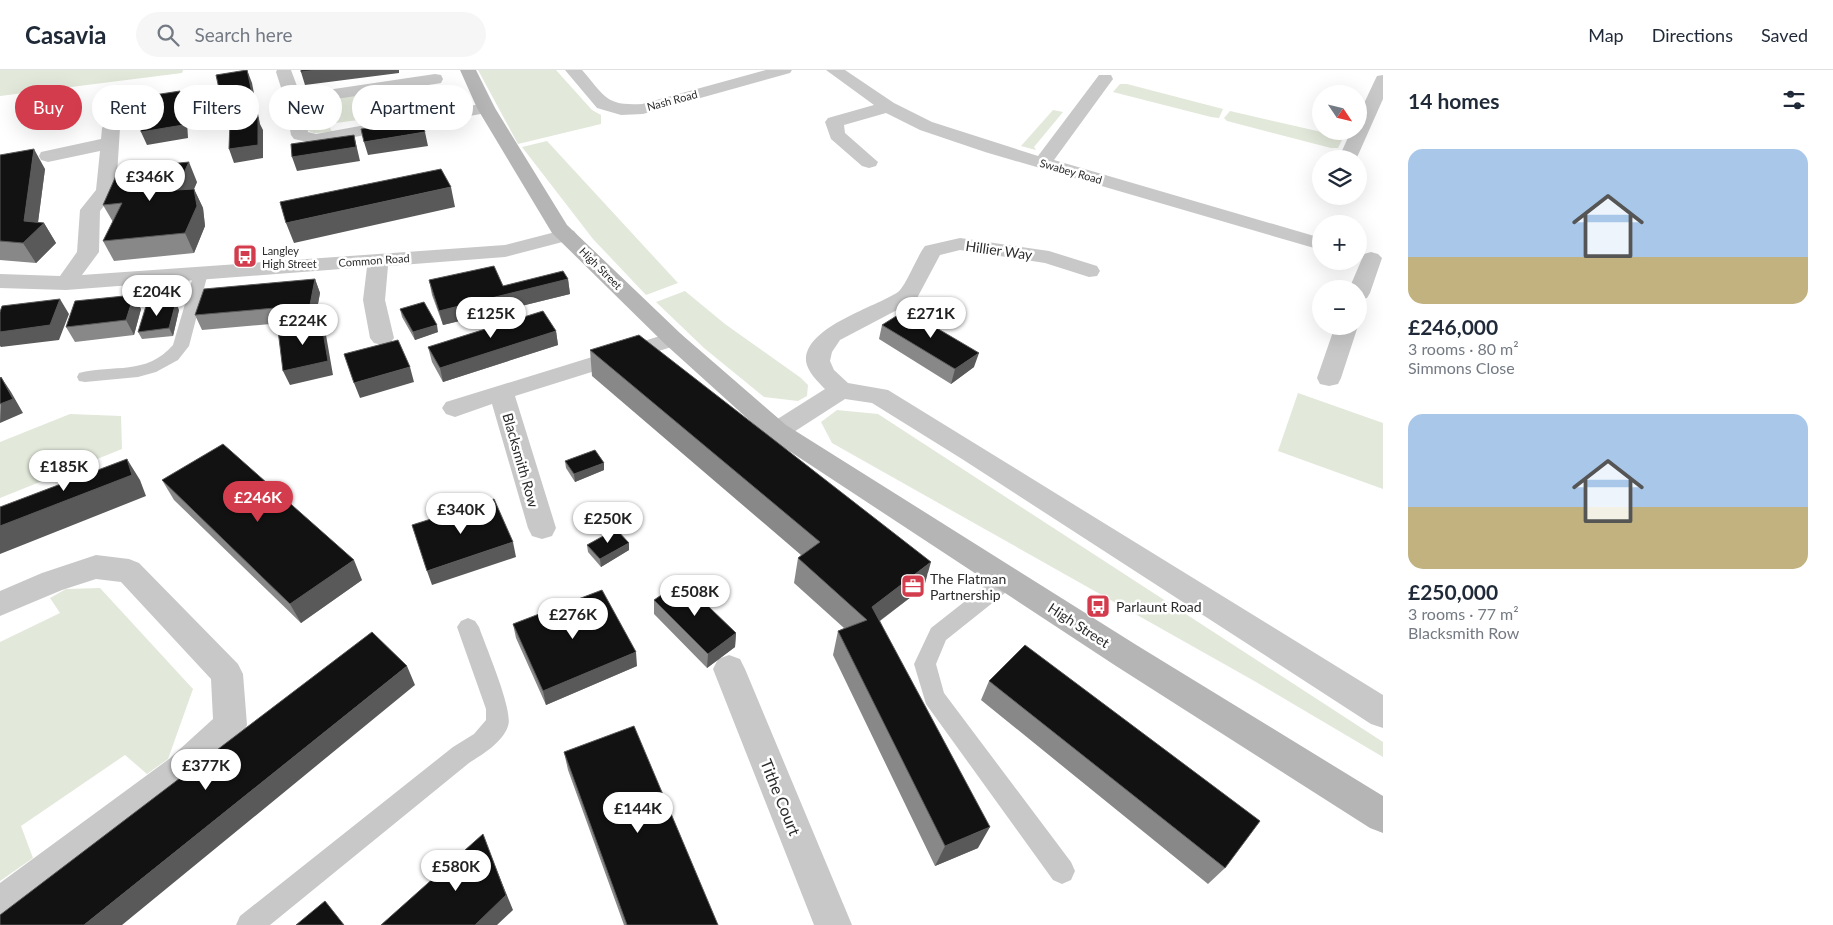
<!DOCTYPE html>
<meta charset="utf-8">
<style>
body{margin:0;font-family:Lato,sans-serif;background:#f6f6f7;color:#1f2937;height:100vh;display:flex;flex-direction:column;font-size:19px;white-space:nowrap}
*{box-sizing:border-box;margin:0}
p{font-size:16px;color:#747a83}
.icon{flex:none;width:28px;height:28px;fill:none;stroke:currentColor;stroke-width:2;stroke-linecap:round;stroke-linejoin:round}
.map{position:relative;flex:1;overflow:hidden}
.sheet{display:flex;flex-direction:column;background:#fff;width:450px}
.sheet>*{flex:none}
.guide{position:absolute;left:15px;top:15px;width:475px;height:45px;display:flex;gap:10px}
.needle{width:32px;rotate:125deg}
.tools{position:absolute;left:1312px;top:15px;display:grid;gap:10px}
.tools a{display:grid;place-items:center;width:55px;height:55px;border-radius:50%;background:#fff;box-shadow:0 5px 20px #0002;font-size:25px}
.price{position:absolute;translate:-50% -42px;padding:0 11px;border-radius:18px;background:#fff;color:#222;font-size:16px;line-height:32px;filter:drop-shadow(0 1px 2px #0008)}
.price::after{content:'';position:absolute;left:50%;top:30px;width:15px;height:11px;margin-left:-8px;background:inherit;clip-path:polygon(0 0,100% 0,50% 100%)}
.price.active{background:#d33c4d;color:#fff}
ul{padding:0;list-style:none}
li{display:grid;align-content:center;gap:10px;height:265px;padding:0 25px}
li span{display:grid;place-items:center;height:155px;border-radius:15px;color:#555}
li>.icon{margin-inline-start:auto}
span .icon{width:90px;height:90px;fill:#fffc;stroke-width:1}
li b{font-size:21px}
h2{display:flex;justify-content:space-between;align-items:center;height:60px;padding:0 25px;font-size:21px}
.pill{padding:0 18px;border-radius:22px;background:#fff;box-shadow:0 5px 20px #0002;font-size:18px;line-height:45px}
.pill.active{background:#d33c4d;color:#fff}
header{display:flex;align-items:center;gap:30px;box-sizing:border-box;height:70px;padding:0 25px;background:#fff;border-bottom:1px solid #e0e1e3}
header strong{font-size:24px}
nav{display:flex;gap:28px;margin-inline-start:auto;font-size:18px}
.search{width:350px;height:45px;background:#f6f6f7;display:flex;align-items:center;gap:12px;box-sizing:border-box;padding:0 18px;border-radius:28px;color:#747a83;font-size:19px}
main{display:flex;flex:1;min-height:0}
.map>svg:first-child{display:block}
.green{fill:#e2e8da}
.lines{fill:none;stroke-linecap:round;stroke-linejoin:round}
.lane{fill:#c8c8c8;fill-rule:evenodd}
.street{fill:#c8c8c8;fill-rule:evenodd}
.secondary{fill:#b5b5b5;fill-rule:evenodd}
.wall{fill:#888}
.shaded-wall{fill:#595959}
.building{fill:#121212;stroke:#595959}
.labels{text-anchor:middle;dominant-baseline:central;stroke-width:5;stroke-linejoin:round;paint-order:stroke}
.far-street-label{font-size:11px;fill:#2b2b2b;stroke:#fff}
.far-poi-label{font-size:11px;fill:#2b2b2b;stroke:#fff;text-anchor:start}
.street-label{font-size:14px;fill:#2b2b2b;stroke:#fff}
.poi-label{font-size:14px;fill:#2b2b2b;stroke:#fff;text-anchor:start}
.near-street-label{font-size:16px;fill:#2b2b2b;stroke:#fff}
</style>
<header>
<strong>Casavia</strong>
<div class="search"><svg class="icon" aria-label="search" viewBox="0 0 24 24"><circle cx="10" cy="10" r="6"/><path d="M15 15l6 6"/></svg>Search here</div>
<nav><a>Map</a><a>Directions</a><a>Saved</a></nav>
</header>
<main>
<div class="map">
<svg width="1383" height="855" viewBox="0 0 1383 855">
<rect width="100%" height="100%" fill="#fff"/>
<!-- green -->
<path class="green" d="M 0,0 L 183,0 L 182,3 L 0,26 Z
M 478,0 L 556,0 L 592,40 L 601,45 L 601,54 L 518,74 Z
M 1120,14 L 1127,14 L 1223,39 L 1219,48 L 1211,47 L 1113,22 Z
M 422,16 L 430,38 L 438,37 L 435,42 L 397,52 L 396,45 L 328,54 L 332,62 L 314,63 L 298,57 L 302,33 Z
M 1053,40 L 1063,42 L 1034,77 L 1036,80 L 1021,76 Z
M 1230,41 L 1339,66 L 1342,70 L 1338,78 L 1331,78 L 1227,51 L 1224,48 Z
M 547,71 L 678,213 L 646,225 L 593,169 L 522,77 Z
M 685,221 L 725,254 L 801,308 L 808,315 L 807,326 L 798,331 L 764,327 L 704,278 L 656,232 Z
M 1298,323 L 1383,353 L 1383,419 L 1278,381 Z
M 837,340 L 878,344 L 1383,672 L 1383,687 L 1256,612 L 832,373 L 821,352 Z
M 70,344 L 121,346 L 122,379 L 0,428 L 0,372 Z
M 100,518 L 193,619 L 168,689 L 147,704 L 125,685 L 21,756 L 33,788 L 0,811 L 0,572 L 60,543 L 50,528 L 66,519 Z"/>
<g class="lines">
<!-- lane -->
<path class="lane" d="M 201,199 L 206,200 L 208,203 L 189,276 L 178,290 L 156,302 L 138,307 L 85,312 L 79,311 L 77,307 L 79,303 C 114,294 146,306 173,275 L 194,203 L 196,200 Z
M 1008,501 L 1015,503 L 1018,509 L 1015,515 L 946,570 L 936,594 L 944,623 L 1071,792 L 1075,801 L 1071,810 L 1062,814 L 1053,810 L 926,634 L 914,594 L 931,558 L 1001,503 Z
M 468,548 L 475,551 L 479,557 C 485,575 514,641 508,656 C 503,672 483,684 469,693 L 270,855 L 236,855 L 240,846 L 453,677 L 474,664 L 486,650 L 486,639 L 457,557 L 461,551 Z"/>
<!-- street -->
<path class="street" d="M 277,0 L 291,0 L 300,24 L 435,4 L 441,5 L 443,9 L 441,13 L 435,14 L 303,34 L 308,62 L 316,64 L 486,33 L 492,34 L 495,38 L 492,42 L 486,43 L 316,74 L 294,69 L 291,65 L 285,30 L 276,2 Z
M 565,0 L 582,0 C 605,26 605,36 642,34 L 766,0 L 792,0 L 790,3 L 643,44 L 621,45 L 597,38 Z
M 826,0 L 845,0 L 894,33 L 932,52 L 1038,86 L 1099,5 L 1111,5 L 1113,9 L 1054,90 L 1321,168 L 1321,180 L 985,82 L 920,60 L 886,43 L 844,55 L 845,63 L 878,92 L 876,96 L 869,98 L 862,96 L 831,69 L 825,52 L 828,48 L 874,35 Z
M 1383,5 L 1383,29 L 1359,83 L 1357,87 L 1350,89 L 1343,87 L 1341,83 L 1351,61 L 1359,61 L 1359,44 L 1375,10 L 1377,6 Z
M 111,53 L 117,54 L 120,58 L 116,121 L 100,141 L 99,182 L 82,205 L 505,175 L 567,159 L 574,161 L 577,165 L 574,169 L 505,187 L 388,196 L 385,230 L 394,268 L 390,273 L 382,275 L 374,273 L 370,268 L 363,230 L 367,197 L 66,220 L 0,218 L 0,204 L 60,206 L 77,182 L 80,140 L 96,120 L 100,81 L 48,92 L 41,90 L 39,86 L 41,82 L 101,69 L 102,58 L 105,54 Z
M 960,168 L 1049,181 L 1097,196 L 1100,201 L 1097,206 L 1089,207 L 1045,193 L 960,180 L 940,185 L 916,230 L 840,270 L 832,282 L 830,291 L 834,300 L 848,313 L 888,320 L 1383,625 L 1383,658 L 1371,654 L 962,389 L 872,333 L 845,329 L 786,367 L 777,370 L 768,367 L 764,361 L 768,355 L 825,319 C 818,312 807,301 806,291 C 804,257 876,237 898,222 C 906,216 917,186 925,176 Z
M 1371,182 L 1378,184 L 1382,188 L 1370,223 L 1367,228 L 1359,230 L 1359,219 L 1349,219 L 1364,184 Z
M 1335,256 L 1358,256 L 1341,308 L 1338,314 L 1329,316 L 1320,314 L 1317,308 Z
M 673,262 L 681,264 L 685,269 L 681,274 L 515,326 L 556,458 L 552,466 L 542,469 L 532,466 L 528,458 L 492,334 L 455,347 L 446,344 L 442,338 L 446,332 Z
M 96,485 L 129,489 L 139,493 L 238,594 L 243,604 L 247,655 L 242,666 L 193,711 L 14,850 L 0,855 L 0,813 L 169,689 L 213,649 L 211,609 L 121,512 L 96,509 L 62,520 L 0,546 L 0,521 L 42,503 Z
M 729,585 L 740,589 L 745,599 L 852,855 L 814,855 L 713,599 L 718,589 Z"/>
<!-- secondary -->
<path class="secondary" d="M 460,0 L 476,0 L 495,38 L 567,155 L 681,264 L 786,355 L 1138,576 L 1383,726 L 1383,763 L 1370,758 L 1116,596 L 768,367 L 665,274 L 552,163 L 477,38 Z"/>
</g>
<!-- wall -->
<path class="wall" d="M 0,85 L 45,99 L 38,152 L 44,153 L 56,173 L 36,193 L 0,190 Z
M 197,112 L 194,119 L 203,138 L 205,156 L 194,183 L 114,191 L 103,171 L 113,152 L 103,135 Z
M 315,209 L 320,223 L 315,250 L 202,260 L 195,245 Z
M 568,209 L 570,224 L 443,255 L 432,225 L 429,210 L 503,216 Z
M 141,239 L 134,265 L 75,272 L 66,257 Z
M 400,239 L 438,262 L 415,270 L 402,247 Z
M 179,240 L 173,266 L 142,269 L 138,262 Z
M 882,255 L 974,297 L 951,314 L 879,269 Z
M 556,261 L 558,275 L 443,312 L 432,292 L 428,277 Z
M 590,280 L 924,517 L 880,551 L 978,778 L 935,796 L 833,585 L 838,561 L 844,558 L 794,513 L 798,488 L 801,485 L 592,306 Z
M 565,391 L 604,400 L 575,412 L 566,398 Z
M 162,410 L 362,510 L 301,553 L 174,430 Z
M 587,475 L 629,480 L 601,497 L 588,482 Z
M 654,530 L 736,563 L 735,577 L 707,598 L 654,544 Z
M 513,554 L 637,596 L 546,635 L 516,568 Z
M 989,611 L 1225,798 L 1208,814 L 981,630 Z
M 564,682 L 718,855 L 624,855 L 568,700 Z"/>
<!-- shaded-wall -->
<path class="shaded-wall" d="M 247,0 L 252,13 L 260,54 L 263,60 L 263,88 L 234,93 L 229,79 L 230,60 L 225,46 Z
M 318,0 L 399,0 L 399,3 L 305,15 L 301,2 Z
M 180,21 L 186,34 L 188,68 L 147,75 L 141,62 Z
M 425,62 L 428,76 L 368,85 L 364,72 Z
M 354,65 L 360,91 L 297,101 L 292,87 Z
M 34,79 L 45,99 L 37,160 L 44,153 L 56,173 L 36,193 L 23,173 L 24,151 Z
M 189,92 L 197,112 L 185,140 L 176,120 Z
M 451,117 L 455,137 L 294,173 L 286,153 Z
M 194,119 L 203,138 L 205,156 L 194,183 L 185,163 Z
M 315,209 L 320,223 L 315,250 L 310,235 Z
M 568,209 L 570,224 L 443,255 L 439,241 Z
M 134,225 L 141,239 L 134,265 L 126,250 Z
M 60,229 L 69,244 L 59,270 L 1,277 L 0,276 L 0,262 Z
M 176,232 L 179,240 L 173,266 L 169,258 Z
M 321,250 L 326,265 L 333,305 L 290,315 L 283,301 Z
M 437,255 L 438,262 L 415,270 L 413,262 Z
M 556,261 L 558,275 L 443,312 L 440,298 Z
M 979,283 L 974,297 L 951,314 L 955,299 Z
M 410,297 L 414,312 L 360,328 L 354,313 Z
M 1,307 L 11,322 L 23,343 L 0,353 Z
M 127,389 L 140,410 L 146,426 L 0,484 L 0,456 Z
M 604,393 L 604,400 L 575,412 L 574,404 Z
M 513,472 L 516,487 L 432,515 L 427,501 Z
M 629,473 L 629,480 L 601,497 L 600,489 Z
M 354,490 L 362,510 L 301,553 L 290,534 Z
M 931,492 L 924,517 L 866,561 L 872,537 Z
M 736,563 L 735,577 L 707,598 L 708,584 Z
M 636,582 L 637,596 L 546,635 L 543,621 Z
M 407,596 L 415,615 L 122,855 L 84,855 Z
M 990,757 L 978,778 L 935,796 L 945,776 Z
M 489,781 L 513,840 L 497,855 L 475,855 Z"/>
<!-- building -->
<path class="building" d="M 247,0 L 256,41 L 225,46 L 216,5 Z
M 301,0 L 318,0 L 301,2 Z
M 180,21 L 183,55 L 141,62 L 141,27 Z
M 258,47 L 258,75 L 229,79 L 230,51 Z
M 421,50 L 425,62 L 364,72 L 361,59 Z
M 354,65 L 356,77 L 292,87 L 291,74 Z
M 34,79 L 24,151 L 44,153 L 23,173 L 0,171 L 0,85 Z
M 189,92 L 176,120 L 194,119 L 197,136 L 185,163 L 103,171 L 122,133 L 103,135 L 119,99 Z
M 441,99 L 451,117 L 286,153 L 280,132 Z
M 494,196 L 503,216 L 563,201 L 568,209 L 439,241 L 429,210 Z
M 315,209 L 310,235 L 195,245 L 204,219 Z
M 134,225 L 126,250 L 66,257 L 75,231 Z
M 60,229 L 50,255 L 0,262 L 0,242 L 2,236 Z
M 176,232 L 169,258 L 138,262 L 146,236 Z
M 424,232 L 437,255 L 413,262 L 400,239 Z
M 906,240 L 979,283 L 955,299 L 882,255 Z
M 543,241 L 556,261 L 440,298 L 428,277 Z
M 321,250 L 328,291 L 283,301 L 278,260 Z
M 639,265 L 931,492 L 872,537 L 990,757 L 945,776 L 838,561 L 867,550 L 798,488 L 820,472 L 590,280 Z
M 398,270 L 410,297 L 354,313 L 344,284 Z
M 1,307 L 13,329 L 0,334 L 0,308 Z
M 223,374 L 354,490 L 290,534 L 162,410 Z
M 595,380 L 604,393 L 574,404 L 565,391 Z
M 127,389 L 132,405 L 0,456 L 0,437 Z
M 494,429 L 513,472 L 427,501 L 412,455 Z
M 616,459 L 629,473 L 600,489 L 587,475 Z
M 682,511 L 736,563 L 708,584 L 654,530 Z
M 602,520 L 636,582 L 543,621 L 513,554 Z
M 372,562 L 407,596 L 84,855 L 0,855 L 0,845 Z
M 1025,575 L 1260,751 L 1225,798 L 989,611 Z
M 634,656 L 718,855 L 627,855 L 564,682 Z
M 483,764 L 506,825 L 475,855 L 381,855 Z
M 325,831 L 344,855 L 296,855 Z"/>
<!-- icons -->
<defs>
<g id="bus-square" transform="scale(1.25)"><rect x="-9" y="-9" width="18" height="18" rx="4" fill="#d33c4d" stroke="#fff"/><path d="M-5-6H5V4H4V6H2V4H-2V6H-4V4H-5ZM-3.5-4V0h7V-4ZM-3.5 1.2v1.5H-2V1.2ZM2 1.2v1.5H3.5V1.2Z" fill="#fff"/></g>
<g id="office-square" transform="scale(1.25)"><rect x="-9" y="-9" width="18" height="18" rx="4" fill="#d33c4d" stroke="#fff"/><path d="M-6-3h4V-5.5h4V-3h4V5H-6ZM-1-4.5V-3h2v-1.5ZM-6 0V1H6V0Z" fill="#fff"/></g>
</defs>
<g fill-rule="evenodd">
<use href="#bus-square" x="245" y="186"/>
<use href="#office-square" x="913" y="516"/>
<use href="#bus-square" x="1098" y="536"/>
</g>
<g class="labels">
<!-- far-street labels -->
<g class="far-street-label">
<text transform="translate(672 30) rotate(-15)">Nash Road</text>
<text transform="translate(1071 101) rotate(16)">Swabey Road</text>
<text transform="translate(374 190) rotate(-4)">Common Road</text>
<text transform="translate(601 198) rotate(45)">High Street</text>
</g>
<!-- far-poi labels -->
<g class="far-poi-label">
<text x="262" y="180">Langley<tspan x="262" dy="13">High Street</tspan></text>
</g>
<!-- street labels -->
<g class="street-label">
<text transform="translate(999 180) rotate(8)">Hillier Way</text>
<text transform="translate(521 390) rotate(74)">Blacksmith Row</text>
<text transform="translate(1079 555) rotate(33)">High Street</text>
</g>
<!-- poi labels -->
<g class="poi-label">
<text x="930" y="508">The Flatman<tspan x="930" dy="16">Partnership</tspan></text>
<text x="1116" y="536">Parlaunt Road</text>
</g>
<!-- near-street labels -->
<g class="near-street-label">
<text transform="translate(781 727) rotate(68)">Tithe Court</text>
</g>
</g>
</svg>
<div class="tools">
<a><svg class="needle" viewBox="-14 -14 28 28"><path d="M0-13l5 13h-10z" fill="#e53935"/><path d="M0 13l5-13h-10z" fill="#747a83"/></svg></a>
<a><svg class="icon" aria-label="layers" viewBox="0 0 24 24"><path d="M12 4l9 5-9 5-9-5zM3 14l9 5 9-5"/></svg></a>
<a>+</a>
<a>−</a>
</div>
<b class="price" style="left:150px;top:132px">£346K</b>
<b class="price" style="left:157px;top:247px">£204K</b>
<b class="price" style="left:491px;top:269px">£125K</b>
<b class="price" style="left:931px;top:269px">£271K</b>
<b class="price" style="left:303px;top:276px">£224K</b>
<b class="price" style="left:64px;top:422px">£185K</b>
<b class="price active" style="left:258px;top:453px">£246K</b>
<b class="price" style="left:461px;top:465px">£340K</b>
<b class="price" style="left:608px;top:474px">£250K</b>
<b class="price" style="left:695px;top:547px">£508K</b>
<b class="price" style="left:573px;top:570px">£276K</b>
<b class="price" style="left:206px;top:721px">£377K</b>
<b class="price" style="left:638px;top:764px">£144K</b>
<b class="price" style="left:456px;top:822px">£580K</b>
<div class="guide">
<a class="pill active">Buy</a>
<a class="pill">Rent</a>
<a class="pill">Filters</a>
<a class="pill">New</a>
<a class="pill">Apartment</a>
</div>
</div>
<section class="sheet">
<h2>14 homes<svg class="icon" aria-label="filters" viewBox="0 0 24 24"><path d="M4 7h16M4 17h16"/><circle cx="9" cy="7" r="2"/><circle cx="15" cy="17" r="2"/></svg></h2>
<ul>
<li><span style="background:linear-gradient(#a9c7e8 70%,#c2b280 0)"><svg class="icon" aria-label="home" viewBox="0 0 24 24"><path d="M3 11l9-7 9 7M6 9v11h12V9"/></svg></span><div><b>£246,000</b><p>3 rooms · 80 m²</p><p>Simmons Close</p></div></li>
<li><span style="background:linear-gradient(#a9c7e8 60%,#c2b280 0)"><svg class="icon" aria-label="home" viewBox="0 0 24 24"><path d="M3 11l9-7 9 7M6 9v11h12V9"/></svg></span><div><b>£250,000</b><p>3 rooms · 77 m²</p><p>Blacksmith Row</p></div></li>
</ul>
</section>
</main>
